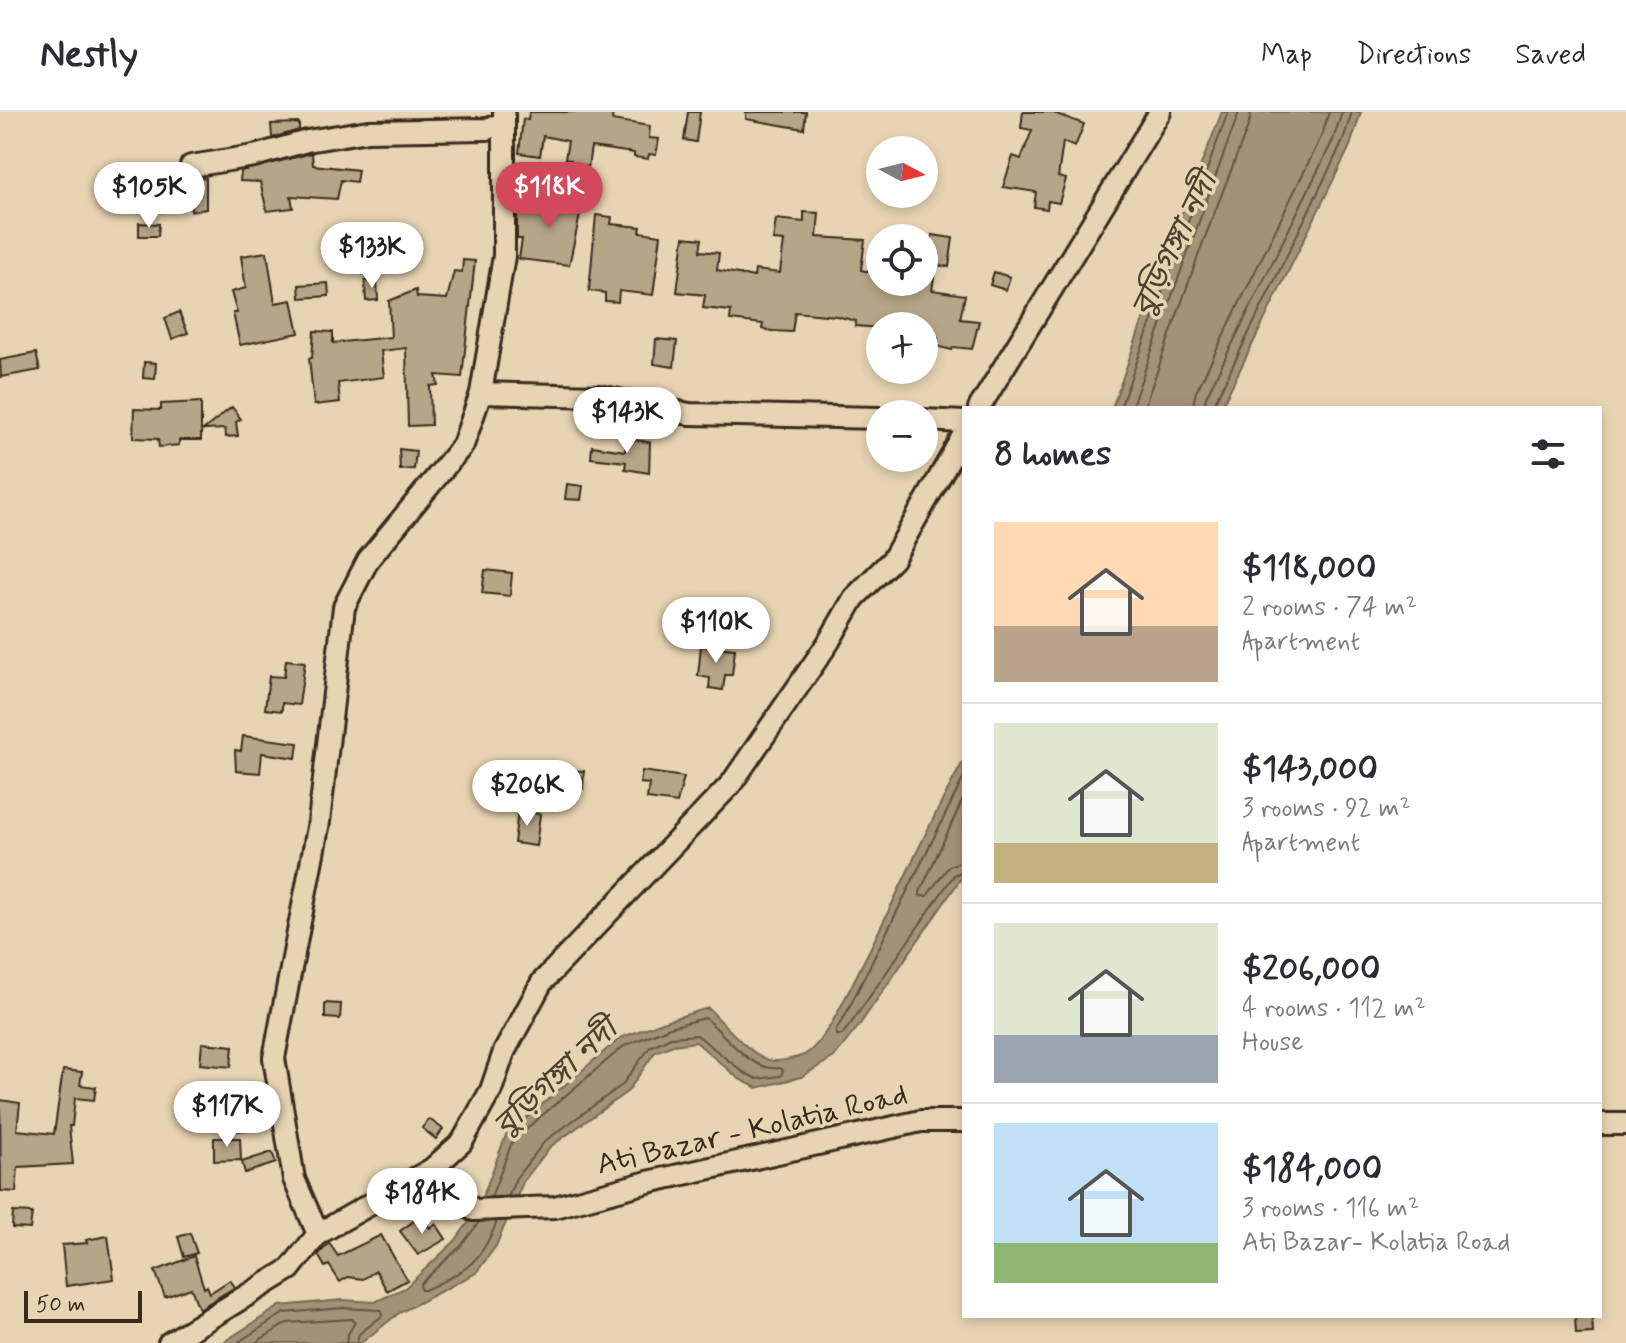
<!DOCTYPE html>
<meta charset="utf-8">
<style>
body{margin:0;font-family:Mynerve,"Noto Sans Bengali",sans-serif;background:#f7f7f7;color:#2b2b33;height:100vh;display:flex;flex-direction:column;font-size:30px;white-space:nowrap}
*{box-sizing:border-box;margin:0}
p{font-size:26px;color:#7c7c81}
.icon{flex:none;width:44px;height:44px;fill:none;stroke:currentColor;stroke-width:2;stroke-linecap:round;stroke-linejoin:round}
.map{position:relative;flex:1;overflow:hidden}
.panel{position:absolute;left:962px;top:294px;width:640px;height:912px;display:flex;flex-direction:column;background:#fff;border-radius:0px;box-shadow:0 4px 12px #0003}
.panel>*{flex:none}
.needle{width:52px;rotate:97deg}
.buttons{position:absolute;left:866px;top:24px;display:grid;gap:16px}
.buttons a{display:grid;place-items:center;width:72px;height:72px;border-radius:50%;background:#fff;box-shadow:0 4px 12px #0003;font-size:40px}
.scale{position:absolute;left:24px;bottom:20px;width:118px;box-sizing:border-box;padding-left:8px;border:4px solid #3b2a1e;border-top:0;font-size:22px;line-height:28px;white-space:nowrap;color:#3b2a1e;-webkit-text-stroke:6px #e7d4b2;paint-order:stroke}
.price{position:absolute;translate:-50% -68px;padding:0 18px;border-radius:28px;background:#fff;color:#222;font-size:26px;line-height:52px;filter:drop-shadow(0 2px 4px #0008)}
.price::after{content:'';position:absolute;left:50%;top:48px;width:24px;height:18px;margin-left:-12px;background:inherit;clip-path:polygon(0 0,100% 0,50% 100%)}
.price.selected{background:#d1495b;color:#fff}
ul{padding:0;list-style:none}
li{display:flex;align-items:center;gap:24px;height:200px;padding:0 32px}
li+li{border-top:2px solid #e1e1e2}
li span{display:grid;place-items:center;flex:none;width:224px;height:160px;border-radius:0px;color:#555}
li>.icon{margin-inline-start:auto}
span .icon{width:96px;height:96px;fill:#fffc;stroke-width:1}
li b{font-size:34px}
h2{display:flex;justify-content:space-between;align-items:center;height:96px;padding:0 32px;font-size:34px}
header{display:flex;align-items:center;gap:48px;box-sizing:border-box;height:112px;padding:0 40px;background:#fff;border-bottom:2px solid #e1e1e2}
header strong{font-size:38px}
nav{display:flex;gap:44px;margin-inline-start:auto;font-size:28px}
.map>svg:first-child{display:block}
.water{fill:#a39178;stroke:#796854;stroke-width:2}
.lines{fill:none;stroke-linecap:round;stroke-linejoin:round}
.shore{stroke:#655342;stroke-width:2}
.building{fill:#b7a588;stroke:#3b2a1e;stroke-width:2}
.minor-casing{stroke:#3b2a1e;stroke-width:26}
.minor{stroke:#e7d4b2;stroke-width:20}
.labels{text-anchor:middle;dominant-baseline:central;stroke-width:7;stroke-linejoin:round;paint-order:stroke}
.street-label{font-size:30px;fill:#3b2a1e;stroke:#e7d4b2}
.water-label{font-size:32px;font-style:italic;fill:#503f30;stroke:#e7d4b2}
</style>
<header>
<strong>Nestly</strong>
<nav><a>Map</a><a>Directions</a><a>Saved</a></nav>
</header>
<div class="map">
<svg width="1626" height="1231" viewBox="0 0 1626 1231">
<rect width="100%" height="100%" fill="#e7d4b2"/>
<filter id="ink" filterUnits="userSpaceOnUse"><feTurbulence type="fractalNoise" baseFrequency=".0125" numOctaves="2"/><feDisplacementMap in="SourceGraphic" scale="16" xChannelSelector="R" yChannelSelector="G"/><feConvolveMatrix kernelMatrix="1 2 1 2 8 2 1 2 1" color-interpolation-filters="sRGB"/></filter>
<g filter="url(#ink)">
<!-- water -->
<path class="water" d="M 1222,0 L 1361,0 L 1350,34 L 1221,296 L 1112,296 L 1173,123 Z
M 964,648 L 964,762 L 858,915 L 834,945 L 801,965 L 757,976 L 739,967 L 696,930 L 673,933 L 655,940 L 628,979 L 550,1035 L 523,1070 L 496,1134 L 476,1161 L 399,1201 L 361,1231 L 222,1231 L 280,1194 L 342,1188 L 375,1190 L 405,1176 L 455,1129 L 478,1097 L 506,1023 L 620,926 L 668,908 L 708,896 C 723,910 753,948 774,949 C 781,949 798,946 804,943 C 827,931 853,869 866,845 C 899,780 928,712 964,648 Z"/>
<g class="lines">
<!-- shore -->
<path class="shore" d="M 1120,296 L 1228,0
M 1131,296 L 1239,0
M 1144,296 L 1202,133 L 1249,12 L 1251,0
M 1192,296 L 1196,280 L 1322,23 L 1329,0
M 1204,296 L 1206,285 L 1333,28 L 1342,0
M 1215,296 L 1215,290 L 1342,31 L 1352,0
M 964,665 L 846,902 L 836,918 L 836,923 L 842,923 L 852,910 L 954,763 L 964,759
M 964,685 L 920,780 L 920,784 L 927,784 L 949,754 L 964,749
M 491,1085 L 513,1028 L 624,934 L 670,915 L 705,906 C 726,922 749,960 780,956 L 783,958 L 781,964 L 757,967 L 743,960 L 697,923 L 671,925 L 650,935 L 622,973 L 545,1029 L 516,1066 L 508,1085
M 479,1110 L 461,1134 L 420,1172 L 421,1178 L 425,1178 C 466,1158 480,1153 497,1109
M 237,1231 L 284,1201 L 343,1196 L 381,1198 L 382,1204 L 359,1222 L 357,1231
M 255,1231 L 287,1211 L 352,1207 L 355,1210 L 348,1222 L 346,1231"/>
</g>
<!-- building -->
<path class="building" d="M 529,0 L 613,0 L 612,8 L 650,14 L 649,26 L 659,27 L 656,43 L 649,42 L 648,47 L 634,45 L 634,41 L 591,35 L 588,55 L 570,52 L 571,48 L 565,47 L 568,29 L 543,24 L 540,44 L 519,41 L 523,7 L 528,8 Z
M 688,0 L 700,0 L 696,30 L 684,28 Z
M 746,0 L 806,0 L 804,17 L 746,7 Z
M 1023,0 L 1051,0 L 1084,12 L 1075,35 L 1063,30 L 1058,65 L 1066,67 L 1059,91 L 1048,89 L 1047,97 L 1034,95 L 1036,80 L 1003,75 L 1013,44 L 1021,47 L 1032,18 L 1021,16 Z
M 299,11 L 299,18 L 272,26 L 271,12 Z
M 312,41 L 313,53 L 358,58 L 356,70 L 341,68 L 337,87 L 291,84 L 293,96 L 267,99 L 260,70 L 240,69 L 241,59 Z
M 206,66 L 206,97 L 191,99 L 189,68 Z
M 546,79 L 574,82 L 573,93 L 582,94 L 569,153 L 519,147 L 522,127 L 517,127 L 517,97 L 543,100 Z
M 804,100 L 819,101 L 817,125 L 865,128 L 861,158 L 880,162 L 880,170 L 924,170 L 924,129 L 932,131 L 932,123 L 953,126 L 949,155 L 936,153 L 932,178 L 965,183 L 960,207 L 979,209 L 972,237 L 953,235 L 952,238 L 936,234 L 938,226 L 925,224 L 927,214 L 880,214 L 880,216 L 855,214 L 856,209 L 836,204 L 795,200 L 792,220 L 772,219 L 762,217 L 763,212 L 730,208 L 731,199 L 703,196 L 705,183 L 677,180 L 684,125 L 702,127 L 700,139 L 719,141 L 717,158 L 754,165 L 755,158 L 780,161 L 784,129 L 773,128 L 776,107 L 804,110 Z
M 596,103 L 612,105 L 611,112 L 641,115 L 640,120 L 661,123 L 653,183 L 619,179 L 618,190 L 605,189 L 605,181 L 589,179 Z
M 139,111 L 159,112 L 158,124 L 139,124 Z
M 398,114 L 403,138 L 358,148 L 353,124 Z
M 267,140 L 275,191 L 292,188 L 299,221 L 240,233 L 233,201 L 237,201 L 231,180 L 246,176 L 241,144 Z
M 463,148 L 475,149 L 462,265 L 436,263 L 438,273 L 430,274 L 431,313 L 408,314 L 406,236 L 381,239 L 384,265 L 338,271 L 340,290 L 314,293 L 309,246 L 312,246 L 314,219 L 333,220 L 333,231 L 391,225 L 389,189 L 416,178 L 417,185 L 447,187 L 454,159 L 462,160 Z
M 994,160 L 1010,165 L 1006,178 L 990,173 Z
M 377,168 L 378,188 L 366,189 L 365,169 Z
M 328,171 L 329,184 L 300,186 L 299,173 Z
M 179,200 L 188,221 L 172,227 L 165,206 Z
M 656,227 L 677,229 L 674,255 L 654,252 Z
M 36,241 L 40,258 L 1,265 L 0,248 Z
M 144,250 L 156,251 L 155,267 L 143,266 Z
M 201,290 L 201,328 L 179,328 L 179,333 L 159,335 L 158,327 L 133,326 L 134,297 L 161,298 L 161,292 Z
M 232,295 L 241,307 L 236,310 L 238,324 L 226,325 L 225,317 L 203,318 Z
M 627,327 L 650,330 L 649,361 L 625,357 L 626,350 L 591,346 L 592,334 L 625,339 Z
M 399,337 L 416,339 L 414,357 L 400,358 Z
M 567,372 L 583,374 L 581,388 L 565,387 Z
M 485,458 L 512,461 L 510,484 L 482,481 Z
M 701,534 L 735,537 L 732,563 L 725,563 L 723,578 L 709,576 L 710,566 L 698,564 Z
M 286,548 L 305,550 L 299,593 L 282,591 L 282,599 L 265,597 L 269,564 L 284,565 Z
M 243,624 L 298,631 L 296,646 L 262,641 L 260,661 L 236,659 L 235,638 L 241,639 Z
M 565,658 L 584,659 L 583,677 L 556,675 L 557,661 L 565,662 Z
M 642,659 L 684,665 L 677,691 L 647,687 L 649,672 L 640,671 Z
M 518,699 L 540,702 L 536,734 L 514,731 Z
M 325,891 L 341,892 L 340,907 L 325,906 Z
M 202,931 L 233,934 L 231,955 L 200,952 Z
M 63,958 L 82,960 L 80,973 L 96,975 L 94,988 L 75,986 L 72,1014 L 69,1014 L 73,1052 L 18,1055 L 16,1080 L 1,1079 L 0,988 L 20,991 L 17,1018 L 54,1022 Z
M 256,1000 L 258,1017 L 235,1019 L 234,1002 Z
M 429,1007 L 443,1017 L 436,1027 L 422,1016 Z
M 214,1026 L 240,1026 L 241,1048 L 214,1049 Z
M 272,1040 L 276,1051 L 245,1061 L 242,1050 Z
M 13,1100 L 32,1101 L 30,1117 L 12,1116 Z
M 421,1104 L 430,1116 L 436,1112 L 446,1127 L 418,1143 L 400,1119 Z
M 190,1121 L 197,1141 L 184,1145 L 178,1125 Z
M 381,1123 L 407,1168 L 387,1179 L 376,1159 L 363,1167 L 348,1165 L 340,1170 L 329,1153 L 325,1155 L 318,1143 L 329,1131 L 338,1144 Z
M 108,1124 L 114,1167 L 66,1174 L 62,1133 L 87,1131 L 86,1128 Z
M 194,1144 L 204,1176 L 207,1174 L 210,1181 L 230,1168 L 235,1175 L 199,1197 L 191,1176 L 165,1185 L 155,1159 Z
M 1575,1204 L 1592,1204 L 1593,1221 L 1576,1222 Z"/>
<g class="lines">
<!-- minor casing -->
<g class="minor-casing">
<path id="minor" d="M 191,54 L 254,44 L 307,29 L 368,19 L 487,17 L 504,11
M 481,281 L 599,284 L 689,302 L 880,306
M 979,296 L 1160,0
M 924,308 L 964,310
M 1600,1012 L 1626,1012
M 432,1057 L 462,1030 L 491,978 L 504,940 L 542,870 L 731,672 L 828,531 L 854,486 L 893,447 L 964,322
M 318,1122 L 294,1067 L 274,946 L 319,710 L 344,495 L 368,448 L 463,333 L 481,281 L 504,144 L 504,0
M 169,1231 L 290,1157 L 318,1122 L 432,1057 L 473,1098 L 555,1095 L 648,1070 L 921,1009 L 964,1009"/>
</g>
<!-- minor -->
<use href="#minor" class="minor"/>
</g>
</g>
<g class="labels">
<!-- street labels -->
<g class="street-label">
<text transform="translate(752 1018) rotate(-13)">Ati Bazar - Kolatia Road</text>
</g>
<!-- water labels -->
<g class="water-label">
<text transform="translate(1175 133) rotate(-64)">বুড়িগঙ্গা নদী</text>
<text transform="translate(556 966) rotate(-43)">বুড়িগঙ্গা নদী</text>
</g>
</g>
</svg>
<div class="buttons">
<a><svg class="needle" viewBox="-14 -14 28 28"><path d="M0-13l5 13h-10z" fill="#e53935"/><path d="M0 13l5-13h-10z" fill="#7c7c81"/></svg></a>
<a><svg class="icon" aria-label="locate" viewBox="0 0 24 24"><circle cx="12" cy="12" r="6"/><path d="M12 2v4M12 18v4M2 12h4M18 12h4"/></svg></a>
<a>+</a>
<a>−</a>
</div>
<div class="scale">50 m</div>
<b class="price" style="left:149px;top:118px">$105K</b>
<b class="price selected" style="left:549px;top:118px">$118K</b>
<b class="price" style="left:372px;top:178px">$133K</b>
<b class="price" style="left:627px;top:343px">$143K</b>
<b class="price" style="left:716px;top:553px">$110K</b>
<b class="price" style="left:527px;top:716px">$206K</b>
<b class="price" style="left:227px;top:1037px">$117K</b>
<b class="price" style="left:422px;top:1124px">$184K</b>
<section class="panel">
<h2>8 homes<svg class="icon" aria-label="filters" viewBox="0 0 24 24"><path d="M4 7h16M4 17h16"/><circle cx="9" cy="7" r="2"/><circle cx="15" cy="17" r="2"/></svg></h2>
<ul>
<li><span style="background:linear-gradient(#ffd9b3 65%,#b9a48a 0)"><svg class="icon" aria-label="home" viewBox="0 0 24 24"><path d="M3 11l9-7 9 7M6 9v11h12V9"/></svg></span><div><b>$118,000</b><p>2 rooms · 74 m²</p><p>Apartment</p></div></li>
<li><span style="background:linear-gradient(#dfe7d0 75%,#c2b280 0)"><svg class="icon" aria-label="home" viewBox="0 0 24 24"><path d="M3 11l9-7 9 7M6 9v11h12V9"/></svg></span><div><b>$143,000</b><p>3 rooms · 92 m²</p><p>Apartment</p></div></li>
<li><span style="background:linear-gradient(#dfe7d0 70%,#9aa5b1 0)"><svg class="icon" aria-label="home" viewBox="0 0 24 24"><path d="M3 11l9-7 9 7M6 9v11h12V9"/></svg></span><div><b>$206,000</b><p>4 rooms · 112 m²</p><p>House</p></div></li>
<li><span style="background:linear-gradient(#bfe0f5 75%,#8fb573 0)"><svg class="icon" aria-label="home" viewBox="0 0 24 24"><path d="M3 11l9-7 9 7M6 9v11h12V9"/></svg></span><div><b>$184,000</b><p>3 rooms · 116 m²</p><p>Ati Bazar- Kolatia Road</p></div></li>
</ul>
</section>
</div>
